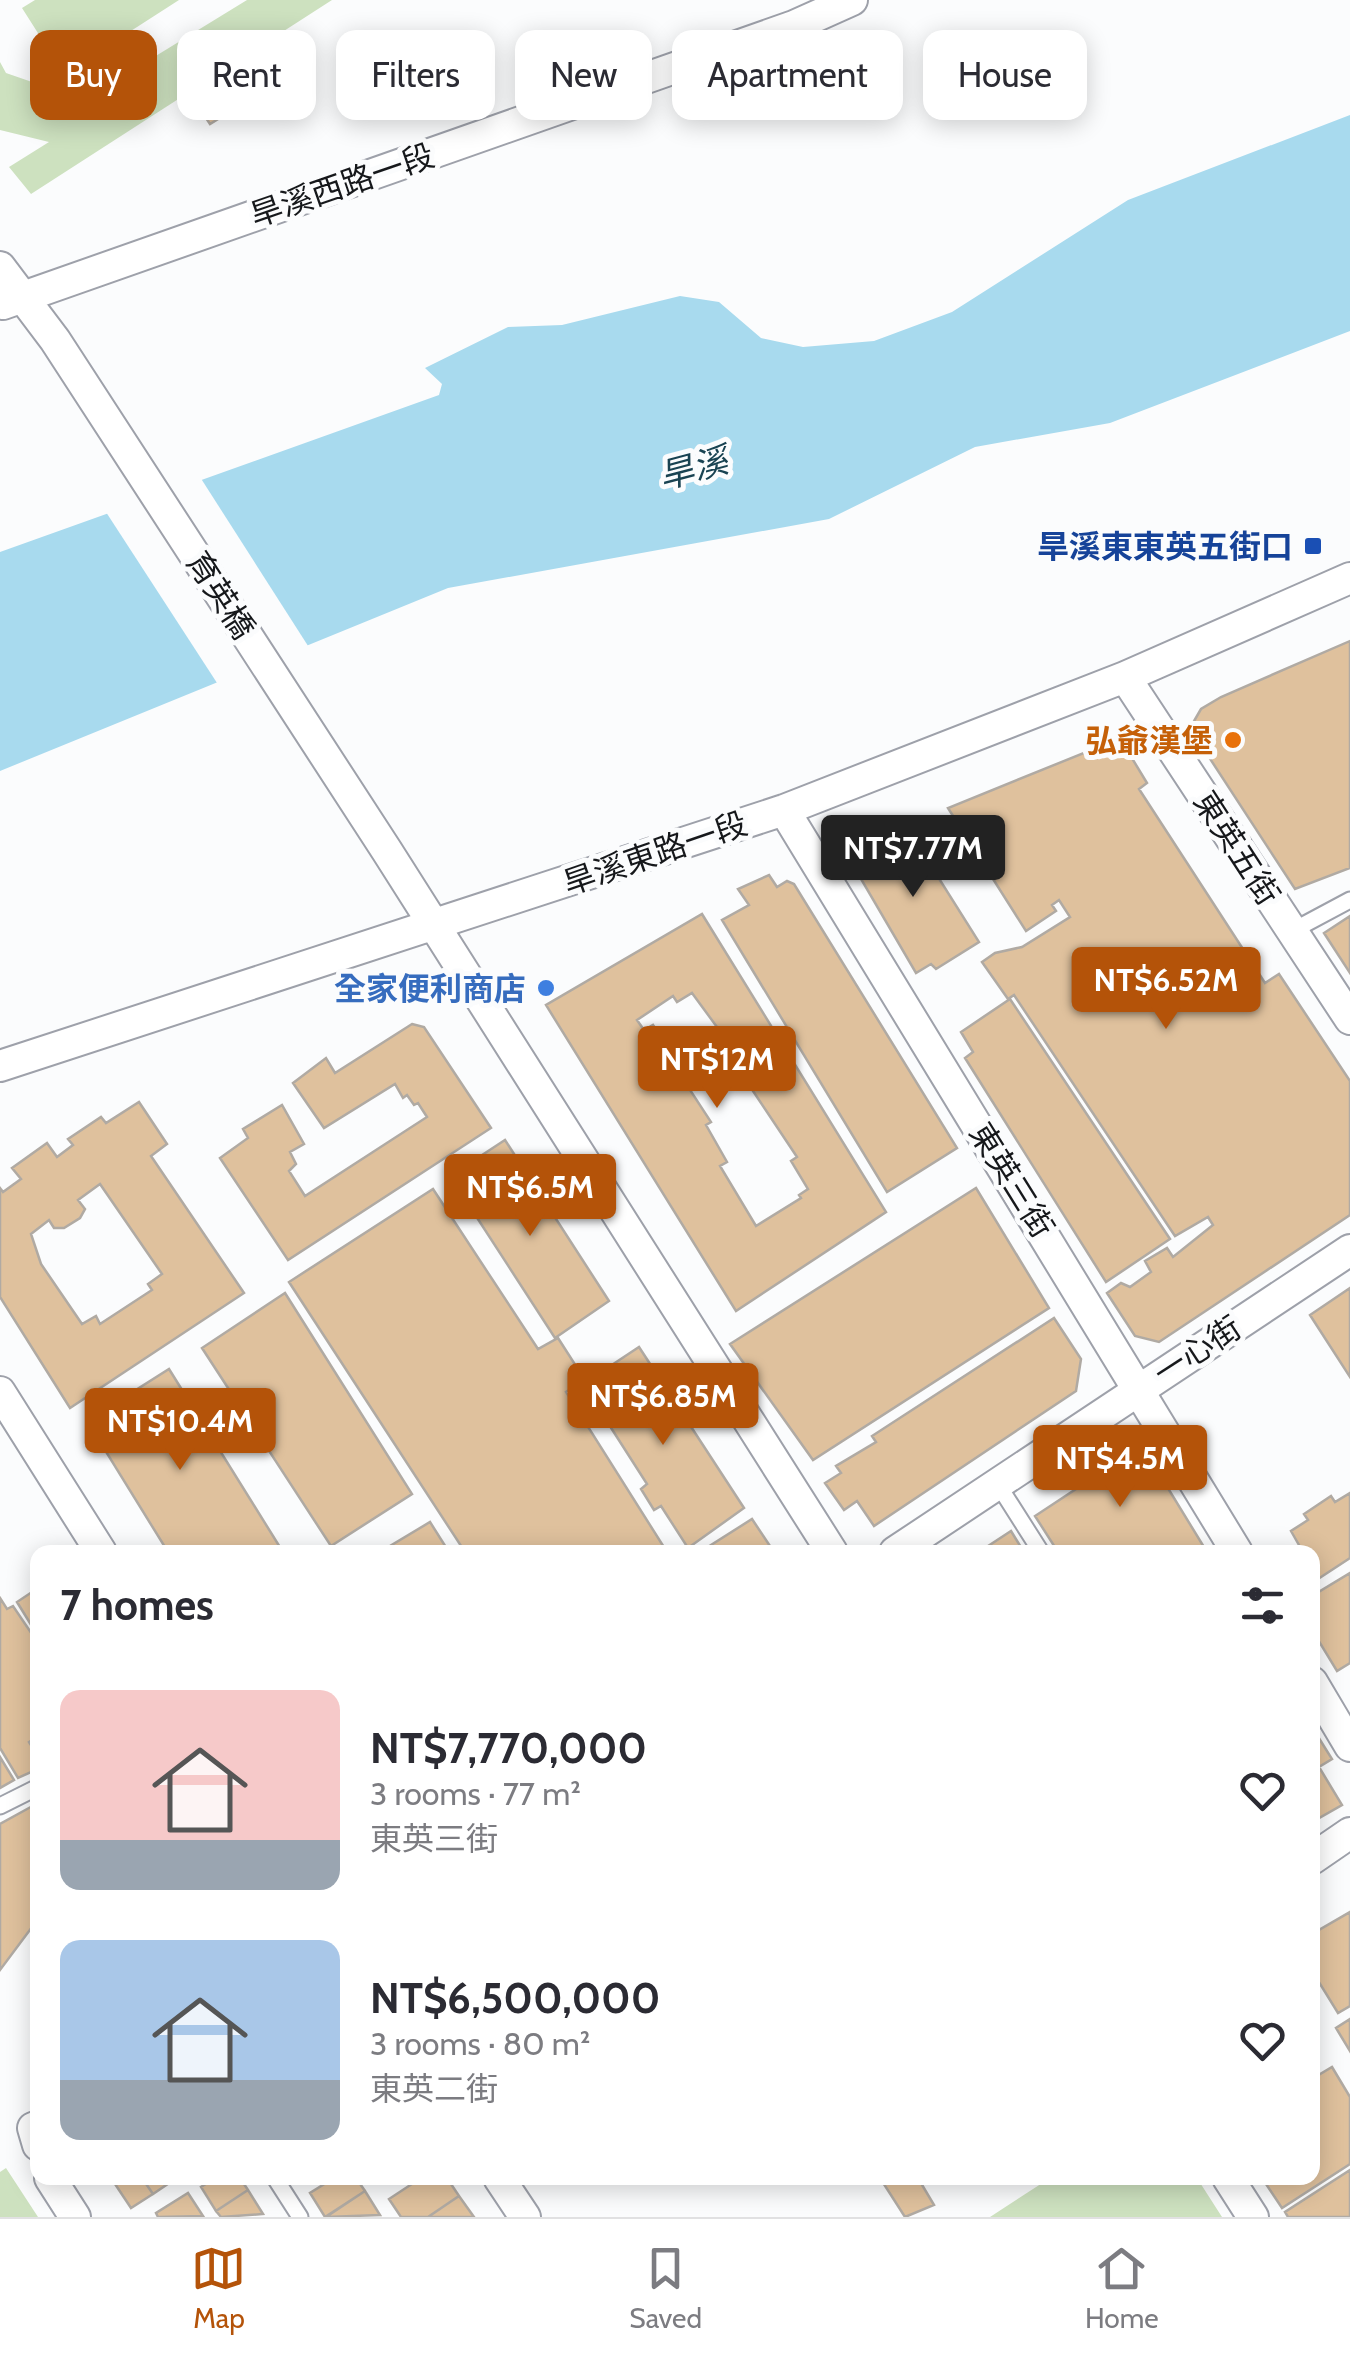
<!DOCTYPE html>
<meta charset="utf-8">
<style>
body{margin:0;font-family:Cabin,"Noto Sans TC",sans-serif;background:#f7f7f7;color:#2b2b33;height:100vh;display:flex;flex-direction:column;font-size:38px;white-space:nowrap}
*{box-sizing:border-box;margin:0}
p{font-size:32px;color:#7c7c81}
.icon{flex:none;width:55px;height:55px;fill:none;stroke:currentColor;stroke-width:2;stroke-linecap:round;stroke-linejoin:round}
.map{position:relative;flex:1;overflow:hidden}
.details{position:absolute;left:30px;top:1545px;width:1290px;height:640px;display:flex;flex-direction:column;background:#fff;border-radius:20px;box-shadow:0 5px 25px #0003}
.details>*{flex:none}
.guide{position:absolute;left:30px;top:30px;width:1290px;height:90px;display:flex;gap:20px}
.price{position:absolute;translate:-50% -85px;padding:0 22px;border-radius:10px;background:#b45309;color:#fff;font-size:32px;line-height:65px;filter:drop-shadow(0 2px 5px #0008)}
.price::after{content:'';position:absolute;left:50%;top:60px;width:30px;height:22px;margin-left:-15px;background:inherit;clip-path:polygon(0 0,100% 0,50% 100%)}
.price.on{background:#222;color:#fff}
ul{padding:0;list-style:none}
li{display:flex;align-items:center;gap:30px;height:250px;padding:0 30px}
li span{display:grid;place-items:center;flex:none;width:280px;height:200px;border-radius:20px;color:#555}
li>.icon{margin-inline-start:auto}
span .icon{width:120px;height:120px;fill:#fffc;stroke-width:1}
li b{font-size:42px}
h2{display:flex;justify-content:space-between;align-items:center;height:120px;padding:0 30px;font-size:42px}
.pill{padding:0 35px;border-radius:20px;background:#fff;box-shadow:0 5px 25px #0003;font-size:35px;line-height:90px}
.pill.on{background:#b45309;color:#fff}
.tab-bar{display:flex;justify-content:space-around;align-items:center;height:140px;border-top:2px solid #e1e1e2;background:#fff;font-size:28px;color:#7c7c81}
.tab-bar a{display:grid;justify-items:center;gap:5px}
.tab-bar .on{color:#b45309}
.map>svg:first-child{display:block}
.green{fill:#cde1bf}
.water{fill:#a8daee}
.pier{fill:#fbfcfd}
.building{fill:#dfc19d;stroke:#b0aaa3;stroke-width:2.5;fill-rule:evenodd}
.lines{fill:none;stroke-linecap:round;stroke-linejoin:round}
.service-casing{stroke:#9ea1aa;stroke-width:19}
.minor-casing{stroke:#9ea1aa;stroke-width:34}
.service{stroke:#fff;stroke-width:15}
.minor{stroke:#fff;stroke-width:30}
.transit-dot{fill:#1a4fb4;stroke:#fbfcfd;stroke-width:4}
.food-dot{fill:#e8710a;stroke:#fbfcfd;stroke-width:4}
.shop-dot{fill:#3f7fe0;stroke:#fbfcfd;stroke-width:4}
.labels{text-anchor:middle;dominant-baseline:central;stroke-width:10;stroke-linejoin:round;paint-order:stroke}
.street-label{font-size:32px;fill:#16181b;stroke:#fbfcfd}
.transit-label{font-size:32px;font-weight:bold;fill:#164399;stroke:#fbfcfd;text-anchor:end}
.food-label{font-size:32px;font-weight:bold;fill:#c56008;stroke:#fbfcfd;text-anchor:end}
.shop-label{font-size:32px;font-weight:bold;fill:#366cbe;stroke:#fbfcfd;text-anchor:end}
.water-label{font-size:35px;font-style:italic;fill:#194352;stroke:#fbfcfd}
</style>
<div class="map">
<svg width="1350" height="2217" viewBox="0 0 1350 2217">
<rect width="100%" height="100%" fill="#fbfcfd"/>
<!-- green -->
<path class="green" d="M 35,0 L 179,0 L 64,74 L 22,8 Z
M 247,0 L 332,0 L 31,194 L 9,167 L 49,142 L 0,130 L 0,62 L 6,73 L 84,100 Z
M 6,2168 L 38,2217 L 0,2217 L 0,2172 Z
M 1050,2178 L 1197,2178 L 1222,2217 L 990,2217 Z"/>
<!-- water -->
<path class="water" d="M 1350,115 L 1350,331 L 1110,423 L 975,447 L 829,519 L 448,588 L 0,771 L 0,552 L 439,395 L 442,384 L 425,368 L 508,327 L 562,325 L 680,296 L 719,302 L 761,338 L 803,347 L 874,341 L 952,312 L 1128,200 Z"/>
<!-- pier -->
<path class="pier" d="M 200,477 L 310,649 L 219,686 L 104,509 Z"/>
<!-- building -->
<path class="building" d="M 239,81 L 252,98 L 210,124 L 198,106 Z
M 1350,641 L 1350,868 L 1295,889 L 1190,728 L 1201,709 L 1221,697 Z
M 1101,746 L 1127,750 L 1147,783 L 1139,789 L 1265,983 L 1279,974 L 1350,1081 L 1350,1215 L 1159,1342 L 1135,1336 L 1107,1293 L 1121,1283 L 1130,1287 L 1151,1272 L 1145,1261 L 1167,1248 L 1173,1257 L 1213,1225 L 1208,1217 L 1175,1236 L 1014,995 L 1008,999 L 982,962 L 995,953 L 1022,947 L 1070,917 L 1059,900 L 1052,905 L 1056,911 L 1026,931 L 948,808 Z
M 904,823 L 979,942 L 936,969 L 931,964 L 916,973 L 847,855 Z
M 769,875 L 777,887 L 787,881 L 794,884 L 957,1148 L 887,1192 L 722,920 L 749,905 L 738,889 Z
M 702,914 L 886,1212 L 736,1311 L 546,1005 ZM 692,993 L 739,1057 L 733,1061 L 797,1157 L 791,1161 L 808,1189 L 799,1195 L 801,1198 L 756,1226 L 720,1166 L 727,1162 L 706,1125 L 711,1122 L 675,1067 L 680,1064 L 653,1025 L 644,1030 L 637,1020 L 673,996 L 677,1002 Z
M 1350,916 L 1350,973 L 1324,933 Z
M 1010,999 L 1170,1239 L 1106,1282 L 965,1058 L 973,1052 L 961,1032 Z
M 412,1024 L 424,1027 L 491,1128 L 288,1260 L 220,1158 L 248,1138 L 243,1129 L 282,1105 L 304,1144 L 290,1152 L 296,1164 L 289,1171 L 305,1196 L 427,1117 L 418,1103 L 414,1105 L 407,1095 L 403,1098 L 395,1084 L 324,1128 L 293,1083 L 326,1058 L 335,1073 Z
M 139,1102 L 167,1144 L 151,1156 L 244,1293 L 70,1408 L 0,1297 L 0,1188 L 3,1192 L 21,1179 L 12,1168 L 47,1143 L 57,1157 L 73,1145 L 68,1139 L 101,1117 L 106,1123 ZM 100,1184 L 162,1274 L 148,1284 L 152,1290 L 100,1324 L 96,1316 L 82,1324 L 41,1264 L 31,1234 L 49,1220 L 54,1228 L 64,1228 L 80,1218 L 85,1209 L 78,1200 Z
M 505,1140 L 609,1301 L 555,1338 L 450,1176 Z
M 976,1188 L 1049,1308 L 813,1460 L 730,1344 Z
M 433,1189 L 538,1349 L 558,1338 L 585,1380 L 566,1392 L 667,1552 L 465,1552 L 289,1282 Z
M 1350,1288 L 1350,1377 L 1310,1315 Z
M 285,1293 L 412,1494 L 331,1546 L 202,1348 Z
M 1054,1318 L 1081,1359 L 1076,1391 L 874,1526 L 857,1501 L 844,1510 L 825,1483 L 841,1473 L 836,1466 L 876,1442 L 872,1436 Z
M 639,1347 L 744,1508 L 688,1548 L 661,1506 L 654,1510 L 641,1489 L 647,1484 L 583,1384 Z
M 169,1369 L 283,1552 L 168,1552 L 87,1421 Z
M 1115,1447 L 1144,1449 L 1207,1552 L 1058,1552 L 1035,1516 L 1082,1485 L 1075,1473 Z
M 1350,1493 L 1350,1558 L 1318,1579 L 1312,1552 L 1303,1552 L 1291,1531 L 1308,1520 L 1304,1514 L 1331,1496 L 1335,1502 Z
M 752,1519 L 774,1552 L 700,1552 Z
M 430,1522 L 449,1552 L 380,1552 Z
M 1011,1531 L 1024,1552 L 979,1552 Z
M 1350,1573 L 1350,1663 L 1337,1671 L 1312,1630 L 1312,1596 Z
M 38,1588 L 38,1636 L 17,1602 Z
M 0,1598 L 7,1609 L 13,1606 L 38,1643 L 38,1736 L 29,1742 L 38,1756 L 38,1769 L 18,1778 L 0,1748 Z
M 1312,1727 L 1332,1759 L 1319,1767 L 1342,1805 L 1312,1822 Z
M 0,1757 L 14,1780 L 0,1788 Z
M 38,1803 L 38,1919 L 0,1970 L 0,1824 Z
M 1350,1912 L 1350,2006 L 1338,2013 L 1312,1971 L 1312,1934 Z
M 1350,2019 L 1350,2051 L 1336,2028 Z
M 1332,2067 L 1350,2097 L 1350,2164 L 1282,2208 L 1262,2178 L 1312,2178 L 1312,2079 Z
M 1350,2170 L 1350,2217 L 1288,2217 L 1285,2212 Z
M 111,2178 L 142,2178 L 153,2194 L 131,2208 Z
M 142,2178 L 174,2178 L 175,2179 L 153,2194 Z
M 215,2178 L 240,2178 L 248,2190 L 216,2211 L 201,2187 Z
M 334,2178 L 356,2178 L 365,2191 L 325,2217 L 310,2193 Z
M 421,2178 L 447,2178 L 459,2196 L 428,2217 L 401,2217 L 389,2199 Z
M 880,2178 L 918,2178 L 934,2205 L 905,2217 Z
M 248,2190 L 263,2214 L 221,2217 L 216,2211 Z
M 365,2191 L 380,2215 L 326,2217 Z
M 188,2193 L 203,2216 L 158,2217 L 156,2213 Z
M 459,2196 L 474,2217 L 428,2217 Z"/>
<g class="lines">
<!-- service casing -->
<g class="service-casing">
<path id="service" d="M 1292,931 L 1350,900
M 999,1486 L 1041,1552
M 0,1806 L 38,1787
M 275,2178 L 300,2217"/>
</g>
<!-- minor casing -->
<g class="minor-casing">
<path id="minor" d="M 0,267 L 55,340 L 387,851 L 832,1552
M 3,304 L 794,26 L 852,0
M 1125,677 L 1350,1019
M 784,810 L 1237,1552
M 0,1066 L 784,810 L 1125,677 L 1350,578
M 0,1392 L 101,1552
M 895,1552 L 1350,1250
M 1312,1682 L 1350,1746
M 1312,1859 L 1350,1833
M 38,2126 L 33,2128 L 38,2145
M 50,2178 L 75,2217
M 499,2178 L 525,2217
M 1228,2178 L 1253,2217"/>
</g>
<!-- service -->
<use href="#service" class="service"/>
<!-- minor -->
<use href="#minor" class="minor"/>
</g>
<!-- markers -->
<rect class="transit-dot" x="1303" y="536" width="20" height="20" rx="5"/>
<circle class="food-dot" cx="1233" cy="740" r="10"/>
<circle class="shop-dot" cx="546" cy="988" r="10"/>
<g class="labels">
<!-- street labels -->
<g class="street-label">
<text transform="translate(342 185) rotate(-19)">旱溪西路一段</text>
<text transform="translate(221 595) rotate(57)">育英橋</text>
<text transform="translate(1237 848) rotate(57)">東英五街</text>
<text transform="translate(655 853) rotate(-19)">旱溪東路一段</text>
<text transform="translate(1012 1180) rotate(58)">東英三街</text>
<text transform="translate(1197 1350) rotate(-33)">一心街</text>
</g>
<!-- transit labels -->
<g class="transit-label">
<text x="1293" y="546">旱溪東東英五街口</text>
</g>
<!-- food labels -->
<g class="food-label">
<text x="1213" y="740">弘爺漢堡</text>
</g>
<!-- shop labels -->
<g class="shop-label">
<text x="526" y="988">全家便利商店</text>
</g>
<!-- water labels -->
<g class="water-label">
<text transform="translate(693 468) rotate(-15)">旱溪</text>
</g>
</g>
</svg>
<b class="price on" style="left:913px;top:900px">NT$7.77M</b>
<b class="price" style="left:1166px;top:1032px">NT$6.52M</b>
<b class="price" style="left:717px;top:1111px">NT$12M</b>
<b class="price" style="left:530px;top:1239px">NT$6.5M</b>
<b class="price" style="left:663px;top:1448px">NT$6.85M</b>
<b class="price" style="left:180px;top:1473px">NT$10.4M</b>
<b class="price" style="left:1120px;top:1510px">NT$4.5M</b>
<div class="guide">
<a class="pill on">Buy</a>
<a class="pill">Rent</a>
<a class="pill">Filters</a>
<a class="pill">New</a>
<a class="pill">Apartment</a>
<a class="pill">House</a>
</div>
<section class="details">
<h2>7 homes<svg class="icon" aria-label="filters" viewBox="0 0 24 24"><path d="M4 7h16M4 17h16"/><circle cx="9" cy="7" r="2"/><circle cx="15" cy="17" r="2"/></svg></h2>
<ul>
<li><span style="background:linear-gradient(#f6c9c9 75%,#9aa5b1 0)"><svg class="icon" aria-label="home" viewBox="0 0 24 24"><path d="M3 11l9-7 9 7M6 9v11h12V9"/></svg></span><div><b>NT$7,770,000</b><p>3 rooms · 77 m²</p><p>東英三街</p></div><svg class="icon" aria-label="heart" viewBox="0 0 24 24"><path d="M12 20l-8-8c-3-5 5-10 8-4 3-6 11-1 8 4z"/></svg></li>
<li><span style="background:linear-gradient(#a9c7e8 70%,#9aa5b1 0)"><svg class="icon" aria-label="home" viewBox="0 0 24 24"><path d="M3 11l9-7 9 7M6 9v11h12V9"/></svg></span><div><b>NT$6,500,000</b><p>3 rooms · 80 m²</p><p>東英二街</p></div><svg class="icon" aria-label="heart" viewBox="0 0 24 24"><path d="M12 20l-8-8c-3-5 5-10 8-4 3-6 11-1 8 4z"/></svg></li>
</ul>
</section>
</div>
<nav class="tab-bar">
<a class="on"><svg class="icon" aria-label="map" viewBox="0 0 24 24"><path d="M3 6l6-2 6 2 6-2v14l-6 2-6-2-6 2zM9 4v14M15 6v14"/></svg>Map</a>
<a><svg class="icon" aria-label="saved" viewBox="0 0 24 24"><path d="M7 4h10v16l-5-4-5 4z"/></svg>Saved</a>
<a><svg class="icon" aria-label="home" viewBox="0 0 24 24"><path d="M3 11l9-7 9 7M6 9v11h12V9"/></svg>Home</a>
</nav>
